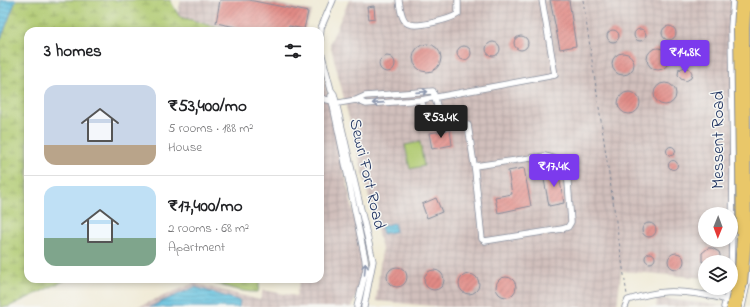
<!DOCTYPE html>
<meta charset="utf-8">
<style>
body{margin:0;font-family:"Indie Flower",sans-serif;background:#f6f6f6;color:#202124;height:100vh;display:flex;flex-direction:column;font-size:15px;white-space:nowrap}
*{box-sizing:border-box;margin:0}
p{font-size:13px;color:#757577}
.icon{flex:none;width:22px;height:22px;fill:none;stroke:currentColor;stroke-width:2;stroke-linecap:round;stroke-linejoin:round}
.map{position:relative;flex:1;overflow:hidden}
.sheet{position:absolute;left:24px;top:27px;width:300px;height:256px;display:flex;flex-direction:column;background:#fff;border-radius:12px;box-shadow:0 2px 6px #0003}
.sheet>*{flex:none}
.needle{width:26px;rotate:181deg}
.controls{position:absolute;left:698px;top:207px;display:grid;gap:8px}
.controls a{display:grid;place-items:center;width:40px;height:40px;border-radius:50%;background:#fff;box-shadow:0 2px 6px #0003;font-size:20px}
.price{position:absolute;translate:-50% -34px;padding:0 9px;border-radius:4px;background:#7c3aed;color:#fff;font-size:13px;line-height:26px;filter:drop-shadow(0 1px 2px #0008)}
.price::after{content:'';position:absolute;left:50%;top:24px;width:12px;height:9px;margin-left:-6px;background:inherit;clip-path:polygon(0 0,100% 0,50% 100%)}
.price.on{background:#222;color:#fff}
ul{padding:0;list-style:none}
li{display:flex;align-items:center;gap:12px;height:100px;padding:0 20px}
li+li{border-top:1px solid #e0e0e0}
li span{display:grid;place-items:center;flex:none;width:112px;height:80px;border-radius:12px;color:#555}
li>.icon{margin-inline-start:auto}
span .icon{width:48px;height:48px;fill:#fffc;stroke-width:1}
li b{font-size:17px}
h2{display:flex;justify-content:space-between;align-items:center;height:48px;padding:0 20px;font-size:17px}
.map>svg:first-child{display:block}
.industrial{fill:url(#industrial-grid);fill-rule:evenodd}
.wetland{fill:url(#wetland-marsh);stroke:#657c66}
.pitch{fill:#afc96e;stroke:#657c66}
.water{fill:url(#water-rules);stroke:#3e789e}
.building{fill:url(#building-hatch)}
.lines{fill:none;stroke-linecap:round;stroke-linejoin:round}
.minor-casing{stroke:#868c9a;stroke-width:7}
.path{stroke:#868c9a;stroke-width:1;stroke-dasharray:3 3;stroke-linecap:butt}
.minor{stroke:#fff;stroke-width:5.5}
.highway-bridge-casing{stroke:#868c9a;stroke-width:10;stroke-linecap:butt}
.highway-bridge{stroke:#e9c769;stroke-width:8}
.oneway{stroke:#8d97ae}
.labels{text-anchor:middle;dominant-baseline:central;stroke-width:3;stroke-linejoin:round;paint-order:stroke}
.street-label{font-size:17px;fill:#1b2f5e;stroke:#f6f6f2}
</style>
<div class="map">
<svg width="750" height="307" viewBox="0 0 750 307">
<defs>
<pattern id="industrial-grid" width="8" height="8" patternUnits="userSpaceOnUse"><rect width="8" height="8" fill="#d1c0bc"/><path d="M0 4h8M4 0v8" fill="none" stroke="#b3a5a4"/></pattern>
<pattern id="wetland-marsh" width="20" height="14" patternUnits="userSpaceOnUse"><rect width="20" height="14" fill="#afc96e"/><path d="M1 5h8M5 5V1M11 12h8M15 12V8" fill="none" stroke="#8ea45e"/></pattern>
<pattern id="water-rules" width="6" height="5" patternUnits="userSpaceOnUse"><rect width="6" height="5" fill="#60c0de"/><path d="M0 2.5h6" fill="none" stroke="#4e9cb7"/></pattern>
<pattern id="building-hatch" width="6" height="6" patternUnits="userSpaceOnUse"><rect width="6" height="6" fill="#e18a85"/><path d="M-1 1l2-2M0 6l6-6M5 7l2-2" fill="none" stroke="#b67170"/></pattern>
</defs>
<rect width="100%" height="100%" fill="#f6f6f2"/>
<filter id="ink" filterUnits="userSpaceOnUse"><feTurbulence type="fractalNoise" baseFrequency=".025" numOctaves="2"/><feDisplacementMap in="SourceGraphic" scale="8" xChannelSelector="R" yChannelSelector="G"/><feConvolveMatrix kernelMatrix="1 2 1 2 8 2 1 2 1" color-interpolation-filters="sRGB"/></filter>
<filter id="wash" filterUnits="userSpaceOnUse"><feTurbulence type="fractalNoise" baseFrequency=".012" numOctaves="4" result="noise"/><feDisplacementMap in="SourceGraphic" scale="16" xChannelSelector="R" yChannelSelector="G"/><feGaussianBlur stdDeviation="0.9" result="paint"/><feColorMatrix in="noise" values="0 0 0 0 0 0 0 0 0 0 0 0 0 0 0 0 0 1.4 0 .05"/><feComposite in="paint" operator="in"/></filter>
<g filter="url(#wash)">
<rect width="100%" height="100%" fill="#f0ead5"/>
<!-- industrial -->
<path class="industrial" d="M 181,0 L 258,0 L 312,11 L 304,31 L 238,31 L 177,16 Z
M 349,0 L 735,0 L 732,20 L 735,281 L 731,281 L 731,262 L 705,262 L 705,278 L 621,271 L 617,307 L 444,307 L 376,301 L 382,249 L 330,43 ZM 705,214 L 731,214 L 731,240 L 705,240 Z
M 320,59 L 364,261 L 363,276 L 352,307 L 137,307 L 194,283 L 260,300 L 263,290 L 296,296 L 300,279 L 320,279 Z
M 657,298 L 726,306 L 656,307 Z"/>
<!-- wetland -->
<path class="wetland" d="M 16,0 L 170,0 L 179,16 L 228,31 L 28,31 L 28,279 L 68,279 L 8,307 L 0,307 L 0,41 Z
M 195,279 L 260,279 L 258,292 C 237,293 216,282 195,279 Z"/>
<!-- pitch -->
<path class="pitch" d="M 420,142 L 424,166 L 410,169 L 405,145 Z"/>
<!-- water -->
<path class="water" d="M 0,0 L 16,0 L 0,41 Z
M 394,223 L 396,231 L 383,234 L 381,226 Z
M 195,287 L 240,301 L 239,307 L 150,307 Z"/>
<g id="blocks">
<!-- building -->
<path class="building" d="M 220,0 L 249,0 L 308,12 L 304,29 L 289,26 L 287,31 L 256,31 L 216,23 Z
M 550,0 L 569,0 L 576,46 L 560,49 Z
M 374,6 L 375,18 L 369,19 L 367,7 Z
M662 33a7 7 0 1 1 14 0a7 7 0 1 1-14 0Z
M634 35a6 6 0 1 1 12 0a6 6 0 1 1-12 0Z
M607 36a6 6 0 1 1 12 0a6 6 0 1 1-12 0Z
M514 43a7 7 0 1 1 14 0a7 7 0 1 1-14 0Z
M486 49a7 7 0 1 1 14 0a7 7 0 1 1-14 0Z
M413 58a14 14 0 1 1 28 0a14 14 0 1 1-28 0Z
M457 53a7 7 0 1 1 14 0a7 7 0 1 1-14 0Z
M647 59a11 11 0 1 1 22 0a11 11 0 1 1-22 0Z
M612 64a11 11 0 1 1 22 0a11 11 0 1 1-22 0Z
M379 64a8 8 0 1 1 16 0a8 8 0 1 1-16 0Z
M 685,67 L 690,69 L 692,73 L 691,78 L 686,81 L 681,79 L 678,75 L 679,68 L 681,71 L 680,69 Z
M654 94a11 11 0 1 1 22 0a11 11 0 1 1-22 0Z
M618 103a11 11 0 1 1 22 0a11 11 0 1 1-22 0Z
M 450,130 L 452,145 L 432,149 L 429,133 Z
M666.5 151a4.5 4.5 0 1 1 9 0a4.5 4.5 0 1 1-9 0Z
M668.5 165a4.5 4.5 0 1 1 9 0a4.5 4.5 0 1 1-9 0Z
M 524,168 L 531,206 L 498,213 L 495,197 L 512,194 L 508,171 Z
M 558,171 L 564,203 L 549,206 L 543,174 Z
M 436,198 L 442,212 L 427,218 L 422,204 Z
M642 230a7 7 0 1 1 14 0a7 7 0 1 1-14 0Z
M 708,248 L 712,248 L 719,252 L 720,255 L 720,262 L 702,262 L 702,253 Z
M668 261a8 8 0 1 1 16 0a8 8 0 1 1-16 0Z
M645 258a5 5 0 1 1 10 0a5 5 0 1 1-10 0Z
M387 277a10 10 0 1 1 20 0a10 10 0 1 1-20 0Z
M424 280a10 10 0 1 1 20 0a10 10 0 1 1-20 0Z
M459 284a10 10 0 1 1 20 0a10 10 0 1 1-20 0Z
M496 287a10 10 0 1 1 20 0a10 10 0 1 1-20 0Z"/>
</g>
</g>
<g filter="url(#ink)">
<use href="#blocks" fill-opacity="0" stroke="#868c9a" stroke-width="1"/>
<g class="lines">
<!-- minor casing -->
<g class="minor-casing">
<path id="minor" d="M 399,0 C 400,7 401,19 407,23 C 415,29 451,19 458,14 L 458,0
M 320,42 L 321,28 L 333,0
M 320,48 L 331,90 L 334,94 L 373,261 L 364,307
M 331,96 L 365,259 L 366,269 L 357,307
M 320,98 L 332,101 L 335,100
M 356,100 L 366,104 L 421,100 L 429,124 L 468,125 L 475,171 L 481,230 L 482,239 L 485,241 L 562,229 L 568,227 L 571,222 L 567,169 L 564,161 L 545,156 L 475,166
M 421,100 L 555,75 L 542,0
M 333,104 L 356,100 L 365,96 L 433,91 L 442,124
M 731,281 L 733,172 L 731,27 L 733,0
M 625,307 L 628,300 C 660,290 673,290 705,295 C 716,297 725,298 734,305
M 724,307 L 729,288
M 742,307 L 749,275 L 750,248"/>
</g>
<!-- path -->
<path class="path" d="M 583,0 L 627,295"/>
<!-- minor -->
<use href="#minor" class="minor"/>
<!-- highway-bridge casing -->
<g class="highway-bridge-casing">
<path id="highway-bridge" d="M 731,307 L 739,271 L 741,238 L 738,28 L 740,0
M 737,307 L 743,283 L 747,238 L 745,28 L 747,0"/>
</g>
<!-- highway-bridge -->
<use href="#highway-bridge" class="highway-bridge"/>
</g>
<!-- one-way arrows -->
<defs><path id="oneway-shaft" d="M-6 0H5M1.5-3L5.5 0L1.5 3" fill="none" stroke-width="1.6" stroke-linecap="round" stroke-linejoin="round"/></defs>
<g class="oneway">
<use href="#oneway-shaft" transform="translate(422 92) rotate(-4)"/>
<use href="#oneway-shaft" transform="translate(378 103) rotate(176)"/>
<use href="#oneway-shaft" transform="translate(365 269) rotate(-85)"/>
</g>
</g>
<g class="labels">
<!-- street labels -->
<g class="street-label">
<text transform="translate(718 140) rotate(-90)">Messent Road</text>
<text transform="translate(367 174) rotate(77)">Sewri Fort Road</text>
</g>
</g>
</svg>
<div class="controls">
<a><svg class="needle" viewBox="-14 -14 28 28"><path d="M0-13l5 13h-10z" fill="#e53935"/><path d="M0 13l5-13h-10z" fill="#757577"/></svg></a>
<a><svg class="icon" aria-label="layers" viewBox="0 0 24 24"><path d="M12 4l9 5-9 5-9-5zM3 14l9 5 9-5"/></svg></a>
</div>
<b class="price" style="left:685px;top:74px">₹14.8K</b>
<b class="price on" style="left:441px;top:139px">₹53.4K</b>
<b class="price" style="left:554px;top:188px">₹17.4K</b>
<section class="sheet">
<h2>3 homes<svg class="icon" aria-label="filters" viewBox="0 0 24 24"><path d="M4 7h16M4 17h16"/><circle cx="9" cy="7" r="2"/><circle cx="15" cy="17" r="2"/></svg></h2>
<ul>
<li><span style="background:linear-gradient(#c9d6e8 75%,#b9a48a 0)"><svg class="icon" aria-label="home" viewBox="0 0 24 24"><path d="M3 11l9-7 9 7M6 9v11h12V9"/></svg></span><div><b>₹53,400/mo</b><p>5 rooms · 188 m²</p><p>House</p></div></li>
<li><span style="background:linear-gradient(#bfe0f5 65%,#7fa58c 0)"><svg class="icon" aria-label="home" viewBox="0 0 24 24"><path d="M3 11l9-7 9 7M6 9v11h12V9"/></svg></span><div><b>₹17,400/mo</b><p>2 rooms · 68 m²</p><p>Apartment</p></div></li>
</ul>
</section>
</div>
